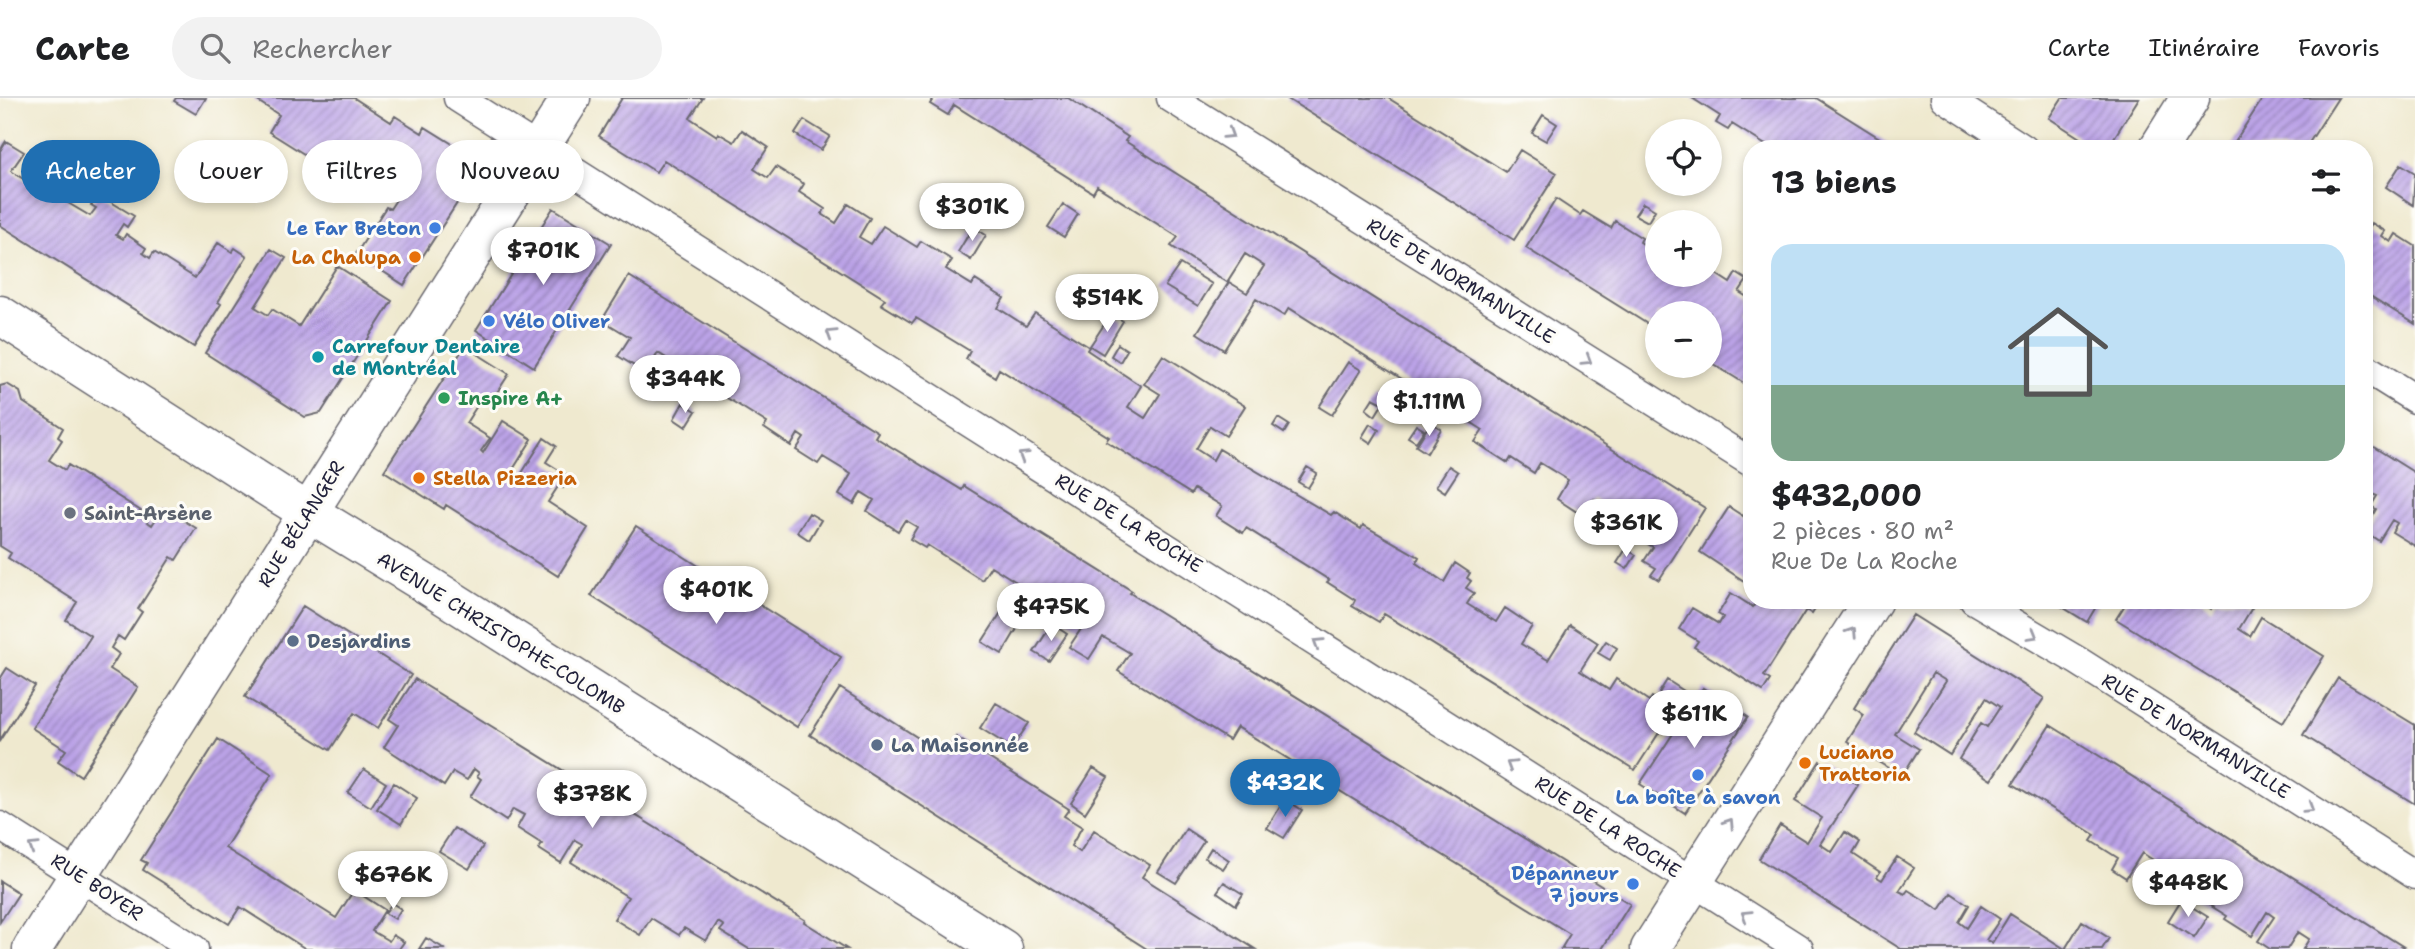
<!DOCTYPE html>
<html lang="fr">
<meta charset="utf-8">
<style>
body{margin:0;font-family:"Shantell Sans",sans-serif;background:#f2f2f2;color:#202124;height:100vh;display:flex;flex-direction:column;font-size:26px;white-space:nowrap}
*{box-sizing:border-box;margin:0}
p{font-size:23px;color:#757577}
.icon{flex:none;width:38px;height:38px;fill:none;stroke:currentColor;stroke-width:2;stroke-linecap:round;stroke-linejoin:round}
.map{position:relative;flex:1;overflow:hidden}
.side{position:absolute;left:1743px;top:42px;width:630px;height:469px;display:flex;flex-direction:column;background:#fff;border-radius:28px;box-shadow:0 4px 10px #0003}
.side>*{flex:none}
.top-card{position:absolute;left:21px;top:42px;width:665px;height:63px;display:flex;gap:14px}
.buttons{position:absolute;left:1645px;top:21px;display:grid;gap:14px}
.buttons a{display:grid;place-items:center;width:77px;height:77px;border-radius:50%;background:#fff;box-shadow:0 4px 10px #0003;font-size:35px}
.price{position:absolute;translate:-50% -60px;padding:0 16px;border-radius:24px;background:#fff;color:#222;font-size:23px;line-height:46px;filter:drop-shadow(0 2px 4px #0008)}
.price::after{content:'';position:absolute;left:50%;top:42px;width:21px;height:16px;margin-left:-10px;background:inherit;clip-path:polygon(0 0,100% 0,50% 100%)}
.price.current{background:#1f6fb2;color:#fff}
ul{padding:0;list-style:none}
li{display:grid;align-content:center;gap:14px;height:371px;padding:0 28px}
li span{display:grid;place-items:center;height:217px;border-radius:21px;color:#555}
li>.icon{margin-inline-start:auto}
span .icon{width:126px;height:126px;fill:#fffc;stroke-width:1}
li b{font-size:30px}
h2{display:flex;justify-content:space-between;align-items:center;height:84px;padding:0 28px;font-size:30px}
.tag{padding:0 24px;border-radius:32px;background:#fff;box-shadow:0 4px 10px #0003;font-size:24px;line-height:63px}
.tag.current{background:#1f6fb2;color:#fff}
header{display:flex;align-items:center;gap:42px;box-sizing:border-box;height:98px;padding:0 35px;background:#fff;border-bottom:2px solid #e0e0e0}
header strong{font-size:33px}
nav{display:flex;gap:38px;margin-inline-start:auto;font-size:24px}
.search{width:490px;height:63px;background:#f2f2f2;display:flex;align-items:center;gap:18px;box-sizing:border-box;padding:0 24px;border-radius:38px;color:#757577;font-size:26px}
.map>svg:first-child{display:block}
.building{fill:url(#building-hatch)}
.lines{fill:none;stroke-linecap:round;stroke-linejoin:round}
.street-casing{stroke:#6a686f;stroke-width:31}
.secondary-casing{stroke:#6a686f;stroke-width:41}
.street{stroke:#fff;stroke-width:28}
.secondary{stroke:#fff;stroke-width:38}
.oneway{stroke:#9c9ca7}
.shop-dot{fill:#3f7fe0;stroke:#fdfcf7;stroke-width:2.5}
.food-dot{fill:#e8710a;stroke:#fdfcf7;stroke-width:2.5}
.culture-dot{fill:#0f9aa8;stroke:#fdfcf7;stroke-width:2.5}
.leisure-dot{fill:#2e9e5b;stroke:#fdfcf7;stroke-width:2.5}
.worship-dot{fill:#6b7280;stroke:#fdfcf7;stroke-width:2.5}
.service-dot{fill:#5c6f8a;stroke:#fdfcf7;stroke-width:2.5}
.labels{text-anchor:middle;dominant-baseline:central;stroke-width:6;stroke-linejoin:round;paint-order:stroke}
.shop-label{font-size:19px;font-weight:bold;fill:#366cbe;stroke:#fdfcf7;text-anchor:end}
.food-label{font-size:19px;font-weight:bold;fill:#c56008;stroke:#fdfcf7;text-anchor:start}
.street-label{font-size:19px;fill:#22223b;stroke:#fdfcf7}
.culture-label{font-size:19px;font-weight:bold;fill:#0d838f;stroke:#fdfcf7;text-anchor:start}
.leisure-label{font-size:19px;font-weight:bold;fill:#27864d;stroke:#fdfcf7;text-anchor:start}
.worship-label{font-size:19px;font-weight:bold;fill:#5b616d;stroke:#fdfcf7;text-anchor:start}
.service-label{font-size:19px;font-weight:bold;fill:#4e5e75;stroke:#fdfcf7;text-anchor:start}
</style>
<header>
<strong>Carte</strong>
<div class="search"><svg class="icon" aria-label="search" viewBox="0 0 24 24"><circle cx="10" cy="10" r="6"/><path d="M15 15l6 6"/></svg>Rechercher</div>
<nav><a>Carte</a><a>Itinéraire</a><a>Favoris</a></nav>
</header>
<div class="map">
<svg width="2415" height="851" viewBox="0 0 2415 851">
<defs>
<pattern id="building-hatch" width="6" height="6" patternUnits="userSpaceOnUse" patternTransform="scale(1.75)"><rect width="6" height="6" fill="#bba3e7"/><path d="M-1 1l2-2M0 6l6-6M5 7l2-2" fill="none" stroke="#9884bc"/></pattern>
</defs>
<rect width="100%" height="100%" fill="#fdfcf7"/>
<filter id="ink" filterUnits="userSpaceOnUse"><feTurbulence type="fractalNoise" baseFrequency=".0143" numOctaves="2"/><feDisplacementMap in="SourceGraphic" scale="14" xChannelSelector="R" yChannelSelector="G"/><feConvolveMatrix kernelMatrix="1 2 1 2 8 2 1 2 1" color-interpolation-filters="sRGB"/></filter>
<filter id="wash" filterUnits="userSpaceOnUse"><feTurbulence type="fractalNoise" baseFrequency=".00686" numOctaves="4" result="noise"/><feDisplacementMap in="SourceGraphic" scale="28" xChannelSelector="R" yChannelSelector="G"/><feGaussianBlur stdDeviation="1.57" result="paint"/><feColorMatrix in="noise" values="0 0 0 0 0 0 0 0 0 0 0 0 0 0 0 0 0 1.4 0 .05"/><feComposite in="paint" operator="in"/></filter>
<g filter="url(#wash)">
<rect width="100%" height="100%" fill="#efe9cf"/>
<g id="blocks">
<!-- building -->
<path class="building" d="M 176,0 L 206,0 L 196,16 L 174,3 Z
M 253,0 L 354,0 L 391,24 L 395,18 L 422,35 L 425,29 L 483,65 L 404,187 L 356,156 L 386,109 L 390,111 L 419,66 L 407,58 L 391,83 L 356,60 L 335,94 L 330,90 L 324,100 L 309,90 L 323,68 L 269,34 L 279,17 Z
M 622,0 L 703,0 L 690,20 L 717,38 L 718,35 L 734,44 L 742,32 L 768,49 L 754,71 L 768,80 L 776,69 L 804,86 L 799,94 L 825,111 L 822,116 L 836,125 L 848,106 L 870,120 L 859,139 L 871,146 L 883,128 L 917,149 L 921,143 L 952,162 L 946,171 L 972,187 L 975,182 L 1004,200 L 998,210 L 1026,228 L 1035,215 L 1089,249 L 1087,252 L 1141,288 L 1128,309 L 1145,320 L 1160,296 L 1144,286 L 1163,257 L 1245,308 L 1226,338 L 1210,328 L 1196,351 L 1213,362 L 1219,351 L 1331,417 L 1334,414 L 1361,431 L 1363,427 L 1419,459 L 1416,465 L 1444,484 L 1455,465 L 1470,475 L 1467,480 L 1471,483 L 1466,490 L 1474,495 L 1467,506 L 1496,524 L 1505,510 L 1532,528 L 1521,546 L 1548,562 L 1570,527 L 1598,545 L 1580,573 L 1609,592 L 1616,581 L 1649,603 L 1652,599 L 1665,607 L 1656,622 L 1664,627 L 1635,672 L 1384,516 L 1379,524 L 1352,508 L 1355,502 L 1327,484 L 1329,482 L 1246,430 L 1243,435 L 1216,418 L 1222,408 L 1194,391 L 1191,396 L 1106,343 L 1109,339 L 999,271 L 995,279 L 966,261 L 970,253 L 916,220 L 912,225 L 881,206 L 885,201 L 664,62 L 656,74 L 599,38 Z
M 934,0 L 1068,0 L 1128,39 L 1125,43 L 1705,410 L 1659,482 L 1651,477 L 1656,470 L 1644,463 L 1653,449 L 1648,446 L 1651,440 L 1647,438 L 1649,435 L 1594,401 L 1583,418 L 1557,401 L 1568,382 L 1540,365 L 1534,375 L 1511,360 L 1508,365 L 1475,344 L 1483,332 L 1289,210 L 1284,218 L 1256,201 L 1224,252 L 1197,235 L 1229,184 L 1247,195 L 1264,168 L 1245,156 L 1227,184 L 1171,148 L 1178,139 L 1097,88 L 1093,95 L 954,7 L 948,17 L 930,6 Z
M 1286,0 L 1388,0 L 1506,74 L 1520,52 L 1557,75 L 1514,142 Z
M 1692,0 L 1816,0 L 1897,51 L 1772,51 L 1732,26 L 1728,32 L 1716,25 L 1720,18 Z
M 2062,0 L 2139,0 L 2107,51 L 2097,51 L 2049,20 Z
M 2263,0 L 2338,0 L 2305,51 L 2230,51 Z
M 1543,17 L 1557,26 L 1546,43 L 1532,35 Z
M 804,22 L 830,38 L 821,52 L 795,36 Z
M 6,43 L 24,54 L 11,73 L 45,95 L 56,78 L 50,74 L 62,56 L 94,76 L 82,95 L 77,91 L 68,105 L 90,118 L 96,110 L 91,107 L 98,96 L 134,118 L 127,129 L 123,126 L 116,137 L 123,141 L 126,136 L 146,150 L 143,155 L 150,160 L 154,154 L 195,180 L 218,145 L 232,154 L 235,150 L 247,158 L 218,204 L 221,206 L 194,249 L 0,127 L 0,53 Z
M 2401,66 L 2415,75 L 2413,107 L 2386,89 Z
M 1556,101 L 1580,117 L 1583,113 L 1611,130 L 1615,123 L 1642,140 L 1640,144 L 1657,155 L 1657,177 L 1686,177 L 1693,181 L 1696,177 L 1710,177 L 1710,172 L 1730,185 L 1736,175 L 1747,182 L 1739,194 L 1752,202 L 1752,213 L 1748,219 L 1752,221 L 1752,290 L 1710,264 L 1710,215 L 1657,215 L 1657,232 L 1526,150 Z
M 1643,105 L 1655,112 L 1648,124 L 1635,117 Z
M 1063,106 L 1078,116 L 1064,139 L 1048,129 Z
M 553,110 L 611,146 L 534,269 L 476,232 Z
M 2372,125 L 2385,133 L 2382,138 L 2391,144 L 2396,136 L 2415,148 L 2415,226 L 2364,194 L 2364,127 L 2369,130 Z
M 973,129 L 986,137 L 971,162 L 958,154 Z
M 271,151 L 286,160 L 255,209 L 268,217 L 272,211 L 299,228 L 337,168 L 392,203 L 321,315 L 305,319 L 205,255 Z
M 1180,166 L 1212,186 L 1198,208 L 1165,188 Z
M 629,178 L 878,334 L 875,339 L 962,392 L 964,388 L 1132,493 L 1130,495 L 1157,512 L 1630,806 L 1602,851 L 1561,851 L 1570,836 L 1237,629 L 1229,642 L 1118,573 L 1130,555 L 1103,539 L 1089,561 L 1069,549 L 1081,531 L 1054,513 L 1050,521 L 1041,515 L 1050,501 L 1040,495 L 1031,510 L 1011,498 L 1018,485 L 991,468 L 982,482 L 927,447 L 925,450 L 910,441 L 917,429 L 905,422 L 898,433 L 867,413 L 874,402 L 861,394 L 854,406 L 839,397 L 851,376 L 823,359 L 818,366 L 796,352 L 804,340 L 798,336 L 791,348 L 764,330 L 767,325 L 740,308 L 712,291 L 709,296 L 681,278 L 685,272 L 658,255 L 646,275 L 618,258 L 630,239 L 602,222 Z
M 1111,216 L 1123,223 L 1103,256 L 1090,248 Z
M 1118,246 L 1127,252 L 1120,264 L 1111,258 Z
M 465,248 L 509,276 L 490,305 L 482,300 L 466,325 L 490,340 L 481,353 L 483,355 L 503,323 L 532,341 L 512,373 L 520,378 L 544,340 L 556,348 L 546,364 L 570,379 L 563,390 L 559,387 L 548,404 L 588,430 L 558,478 L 446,407 L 444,411 L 384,373 Z
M 1348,264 L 1361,272 L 1332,317 L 1319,309 Z
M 7,286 L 20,294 L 23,304 L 63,330 L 58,339 L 62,342 L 49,362 L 65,372 L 68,367 L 141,413 L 138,417 L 152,427 L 163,410 L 196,430 L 176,462 L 171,459 L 138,511 L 142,514 L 124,542 L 118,538 L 111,550 L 119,556 L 110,571 L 138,589 L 81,678 L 58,663 L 66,652 L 32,630 L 91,538 L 66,522 L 77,504 L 8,460 L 11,455 L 0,448 L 0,288 Z
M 1373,300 L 1383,305 L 1375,318 L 1366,311 Z
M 683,305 L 696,313 L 686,329 L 674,321 Z
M 1278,320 L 1289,327 L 1284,335 L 1273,328 Z
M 1431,324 L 1441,331 L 1427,355 L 1416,348 Z
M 1370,326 L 1379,332 L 1371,345 L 1362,339 Z
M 1416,327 L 1424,332 L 1416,344 L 1408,339 Z
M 2364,343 L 2415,375 L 2415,448 L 2392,434 L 2397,425 L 2392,422 L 2379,443 L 2364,433 L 2376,411 L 2371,408 L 2377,398 L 2372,396 L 2364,407 Z
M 1449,368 L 1458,374 L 1445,394 L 1436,388 Z
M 1307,369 L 1317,375 L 1308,390 L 1298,384 Z
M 1729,409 L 1752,424 L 1752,471 L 1744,483 L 1700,454 Z
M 809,415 L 821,422 L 809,442 L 797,434 Z
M 636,428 L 841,559 L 797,629 L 591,498 Z
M 1626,451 L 1636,457 L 1627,471 L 1617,465 Z
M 1731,495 L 1753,509 L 1757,502 L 1821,502 L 1812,516 L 1806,512 L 1764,578 L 1770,582 L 1763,593 L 1694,549 L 1698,543 L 1679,531 L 1692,510 L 1719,526 L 1723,519 L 1718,516 Z
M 2051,502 L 2100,502 L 2087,524 Z
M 2128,502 L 2200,502 L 2211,511 L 2216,502 L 2243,502 L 2253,508 L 2239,531 L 2250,538 L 2261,519 L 2324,558 L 2283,624 L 2116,521 Z
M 303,508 L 411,577 L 378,630 L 354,615 L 330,652 L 245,599 Z
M 1002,513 L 1021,524 L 1002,556 L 982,544 Z
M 1913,517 L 2044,600 L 1991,682 L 1959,661 L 1981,625 L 1987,629 L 2000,609 L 1986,600 L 1950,657 L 1914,634 L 1946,583 L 1933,575 L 1895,636 L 1919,651 L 1902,678 L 1847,644 L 1864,617 L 1854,610 Z
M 1052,526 L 1067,536 L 1049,563 L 1034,554 Z
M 1606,543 L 1617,550 L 1610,562 L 1598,555 Z
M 7,570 L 35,588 L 0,642 L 0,581 Z
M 2338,580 L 2415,627 L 2415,706 L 2303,637 Z
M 415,581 L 805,822 L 804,824 L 847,851 L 749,851 L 720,833 L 724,828 L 718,824 L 706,843 L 684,830 L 679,837 L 651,820 L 640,837 L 614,821 L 628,799 L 571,764 L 582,746 L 575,742 L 561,765 L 539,751 L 542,746 L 517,730 L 524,717 L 513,711 L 506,723 L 470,699 L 481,681 L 477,678 L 479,675 L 474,671 L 467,682 L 453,674 L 444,688 L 384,649 L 398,627 L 389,621 Z
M 1667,582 L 1684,593 L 1676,606 L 1659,595 Z
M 840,590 L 945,657 L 956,639 L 984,657 L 1069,711 L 1064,718 L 1082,729 L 1071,748 L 1080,754 L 1094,732 L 1150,767 L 1142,779 L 1255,851 L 1147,851 L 810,637 Z
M 1703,590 L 1748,619 L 1685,715 L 1640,686 Z
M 996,605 L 1029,625 L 1012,650 L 980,630 Z
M 2050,627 L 2082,647 L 2407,851 L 2303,851 L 2309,841 L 2298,834 L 2287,851 L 2270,851 L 2258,843 L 2274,819 L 2267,814 L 2252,838 L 2225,821 L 2227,818 L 2172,784 L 2161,802 L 2149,794 L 2164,769 L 2142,755 L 2126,780 L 2112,771 L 2118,760 L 2091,743 L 2095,737 L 2013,686 Z
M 218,641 L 272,676 L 225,750 L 336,820 L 354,792 L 385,812 L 372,833 L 389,843 L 393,837 L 404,844 L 399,851 L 306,851 L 240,809 L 229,826 L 143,772 L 147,765 L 141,762 Z
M 1820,663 L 1858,687 L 1820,746 L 1832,754 L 1845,734 L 1860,744 L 1853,756 L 1880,774 L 1877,779 L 1882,782 L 1897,759 L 1914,770 L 1899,793 L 1905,796 L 1908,792 L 1940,812 L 1951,795 L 1969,807 L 1959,824 L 1967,830 L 1981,808 L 2000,821 L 1986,842 L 1992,845 L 2010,816 L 2065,851 L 2082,823 L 2109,840 L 2102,851 L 1901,851 L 1759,761 L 1780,727 L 1807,744 L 1822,720 L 1795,703 Z
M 1093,670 L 1108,679 L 1085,715 L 1071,705 Z
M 364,671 L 386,685 L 371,709 L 348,695 Z
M 394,685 L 417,700 L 401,726 L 377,711 Z
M 1285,701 L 1302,712 L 1284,740 L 1267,730 Z
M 454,730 L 483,748 L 469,771 L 439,753 Z
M 1186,731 L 1204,743 L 1176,785 L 1158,774 Z
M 1211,750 L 1229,762 L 1223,771 L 1205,760 Z
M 0,783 L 19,795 L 0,824 Z
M 1224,784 L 1243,796 L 1236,807 L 1217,794 Z
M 2181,802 L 2208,819 L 2194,840 L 2168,823 Z
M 392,805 L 401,811 L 395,821 L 385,815 Z
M 426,840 L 440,848 L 444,851 L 419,851 Z"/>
</g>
</g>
<g filter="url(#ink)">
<use href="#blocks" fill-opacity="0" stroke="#6a686f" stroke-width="2"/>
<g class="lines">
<!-- street casing -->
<g class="street-casing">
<path id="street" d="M 458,0 L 1799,851
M 1171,0 L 1752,365
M 1945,0 L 2024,51
M 2364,269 L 2415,301
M 1974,502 L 2078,563 L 2415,777
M 0,728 L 194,851"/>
</g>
<!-- secondary casing -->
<g class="secondary-casing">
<path id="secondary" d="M 2158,51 L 2190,0
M 0,217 L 277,395 L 429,488 L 1003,851
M 32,851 L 571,0
M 1650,851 L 1873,502"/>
</g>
<!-- street -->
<use href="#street" class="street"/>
<!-- secondary -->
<use href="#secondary" class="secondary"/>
</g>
<!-- one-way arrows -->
<defs><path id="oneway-chevron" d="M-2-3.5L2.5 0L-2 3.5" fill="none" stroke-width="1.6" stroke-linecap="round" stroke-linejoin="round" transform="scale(1.75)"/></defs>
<g class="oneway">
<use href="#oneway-chevron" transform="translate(1229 36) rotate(32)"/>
<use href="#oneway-chevron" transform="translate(831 236) rotate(-148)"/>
<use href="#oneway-chevron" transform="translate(1587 262) rotate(32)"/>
<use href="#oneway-chevron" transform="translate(1023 358) rotate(-148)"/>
<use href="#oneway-chevron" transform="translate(1852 534) rotate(-57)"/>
<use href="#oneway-chevron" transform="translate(2033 537) rotate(30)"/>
<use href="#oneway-chevron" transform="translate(1318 545) rotate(-148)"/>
<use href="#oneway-chevron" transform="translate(1511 667) rotate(-148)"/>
<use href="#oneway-chevron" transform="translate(2309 710) rotate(32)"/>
<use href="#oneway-chevron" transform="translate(1729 725) rotate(-57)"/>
<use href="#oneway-chevron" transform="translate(33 749) rotate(-148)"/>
<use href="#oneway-chevron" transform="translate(1746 817) rotate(-148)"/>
</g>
</g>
<!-- markers -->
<g class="shop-dot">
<circle cx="435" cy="130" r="7"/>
<circle cx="489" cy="223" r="7"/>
<circle cx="1698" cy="677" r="7"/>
<circle cx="1633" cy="786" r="7"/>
</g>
<g class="food-dot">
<circle cx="415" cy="159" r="7"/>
<circle cx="419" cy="380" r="7"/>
<circle cx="1805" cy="665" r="7"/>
</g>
<circle class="culture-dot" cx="318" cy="259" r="7"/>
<circle class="leisure-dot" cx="444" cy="300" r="7"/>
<circle class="worship-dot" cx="70" cy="415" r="7"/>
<g class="service-dot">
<circle cx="293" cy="543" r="7"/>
<circle cx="877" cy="647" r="7"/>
</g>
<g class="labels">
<!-- shop labels -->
<g class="shop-label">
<text x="421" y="130">Le Far Breton</text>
<text x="503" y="223" text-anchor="start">Vélo Oliver</text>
<text x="1698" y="699" text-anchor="middle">La boîte à savon</text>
<text x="1619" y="775">Dépanneur<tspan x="1619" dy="22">7 jours</tspan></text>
</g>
<!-- food labels -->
<g class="food-label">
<text x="401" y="159" text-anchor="end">La Chalupa</text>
<text x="433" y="380">Stella Pizzeria</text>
<text x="1819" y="654">Luciano<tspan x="1819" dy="22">Trattoria</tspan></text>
</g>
<!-- street labels -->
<g class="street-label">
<text transform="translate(1461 183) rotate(32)">RUE DE NORMANVILLE</text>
<text transform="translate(1129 425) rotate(32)">RUE DE LA ROCHE</text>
<text transform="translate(301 426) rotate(-58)">RUE BÉLANGER</text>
<text transform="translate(501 535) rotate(32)">AVENUE CHRISTOPHE-COLOMB</text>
<text transform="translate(2196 638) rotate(32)">RUE DE NORMANVILLE</text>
<text transform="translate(1608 729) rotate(33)">RUE DE LA ROCHE</text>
<text transform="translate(97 789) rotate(33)">RUE BOYER</text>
</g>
<!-- culture labels -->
<g class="culture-label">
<text x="332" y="248">Carrefour Dentaire<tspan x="332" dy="22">de Montréal</tspan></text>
</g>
<!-- leisure labels -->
<g class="leisure-label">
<text x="458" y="300">Inspire A+</text>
</g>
<!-- worship labels -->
<g class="worship-label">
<text x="84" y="415">Saint-Arsène</text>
</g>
<!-- service labels -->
<g class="service-label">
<text x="307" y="543">Desjardins</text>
<text x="891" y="647">La Maisonnée</text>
</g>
</g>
</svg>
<div class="buttons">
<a><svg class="icon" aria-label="locate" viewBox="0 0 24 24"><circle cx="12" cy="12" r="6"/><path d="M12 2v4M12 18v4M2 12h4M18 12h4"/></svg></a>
<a>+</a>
<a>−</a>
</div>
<b class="price" style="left:972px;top:145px">$301K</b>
<b class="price" style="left:543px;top:189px">$701K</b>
<b class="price" style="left:1107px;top:236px">$514K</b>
<b class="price" style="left:685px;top:317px">$344K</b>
<b class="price" style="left:1429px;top:340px">$1.11M</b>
<b class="price" style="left:1626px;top:461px">$361K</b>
<b class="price" style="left:716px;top:528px">$401K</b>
<b class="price" style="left:1051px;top:545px">$475K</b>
<b class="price" style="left:1694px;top:652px">$611K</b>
<b class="price current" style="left:1285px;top:721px">$432K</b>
<b class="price" style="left:592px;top:732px">$378K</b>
<b class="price" style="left:393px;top:813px">$676K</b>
<b class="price" style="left:2188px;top:821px">$448K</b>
<div class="top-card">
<a class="tag current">Acheter</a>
<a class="tag">Louer</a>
<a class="tag">Filtres</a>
<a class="tag">Nouveau</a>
</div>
<section class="side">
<h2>13 biens<svg class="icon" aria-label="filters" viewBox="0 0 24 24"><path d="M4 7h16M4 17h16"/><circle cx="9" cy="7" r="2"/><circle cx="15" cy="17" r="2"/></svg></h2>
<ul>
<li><span style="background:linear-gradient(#bfe0f5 65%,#7fa58c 0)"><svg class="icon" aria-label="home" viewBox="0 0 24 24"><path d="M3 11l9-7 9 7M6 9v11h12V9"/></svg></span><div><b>$432,000</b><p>2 pièces · 80 m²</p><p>Rue De La Roche</p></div></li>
</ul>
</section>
</div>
